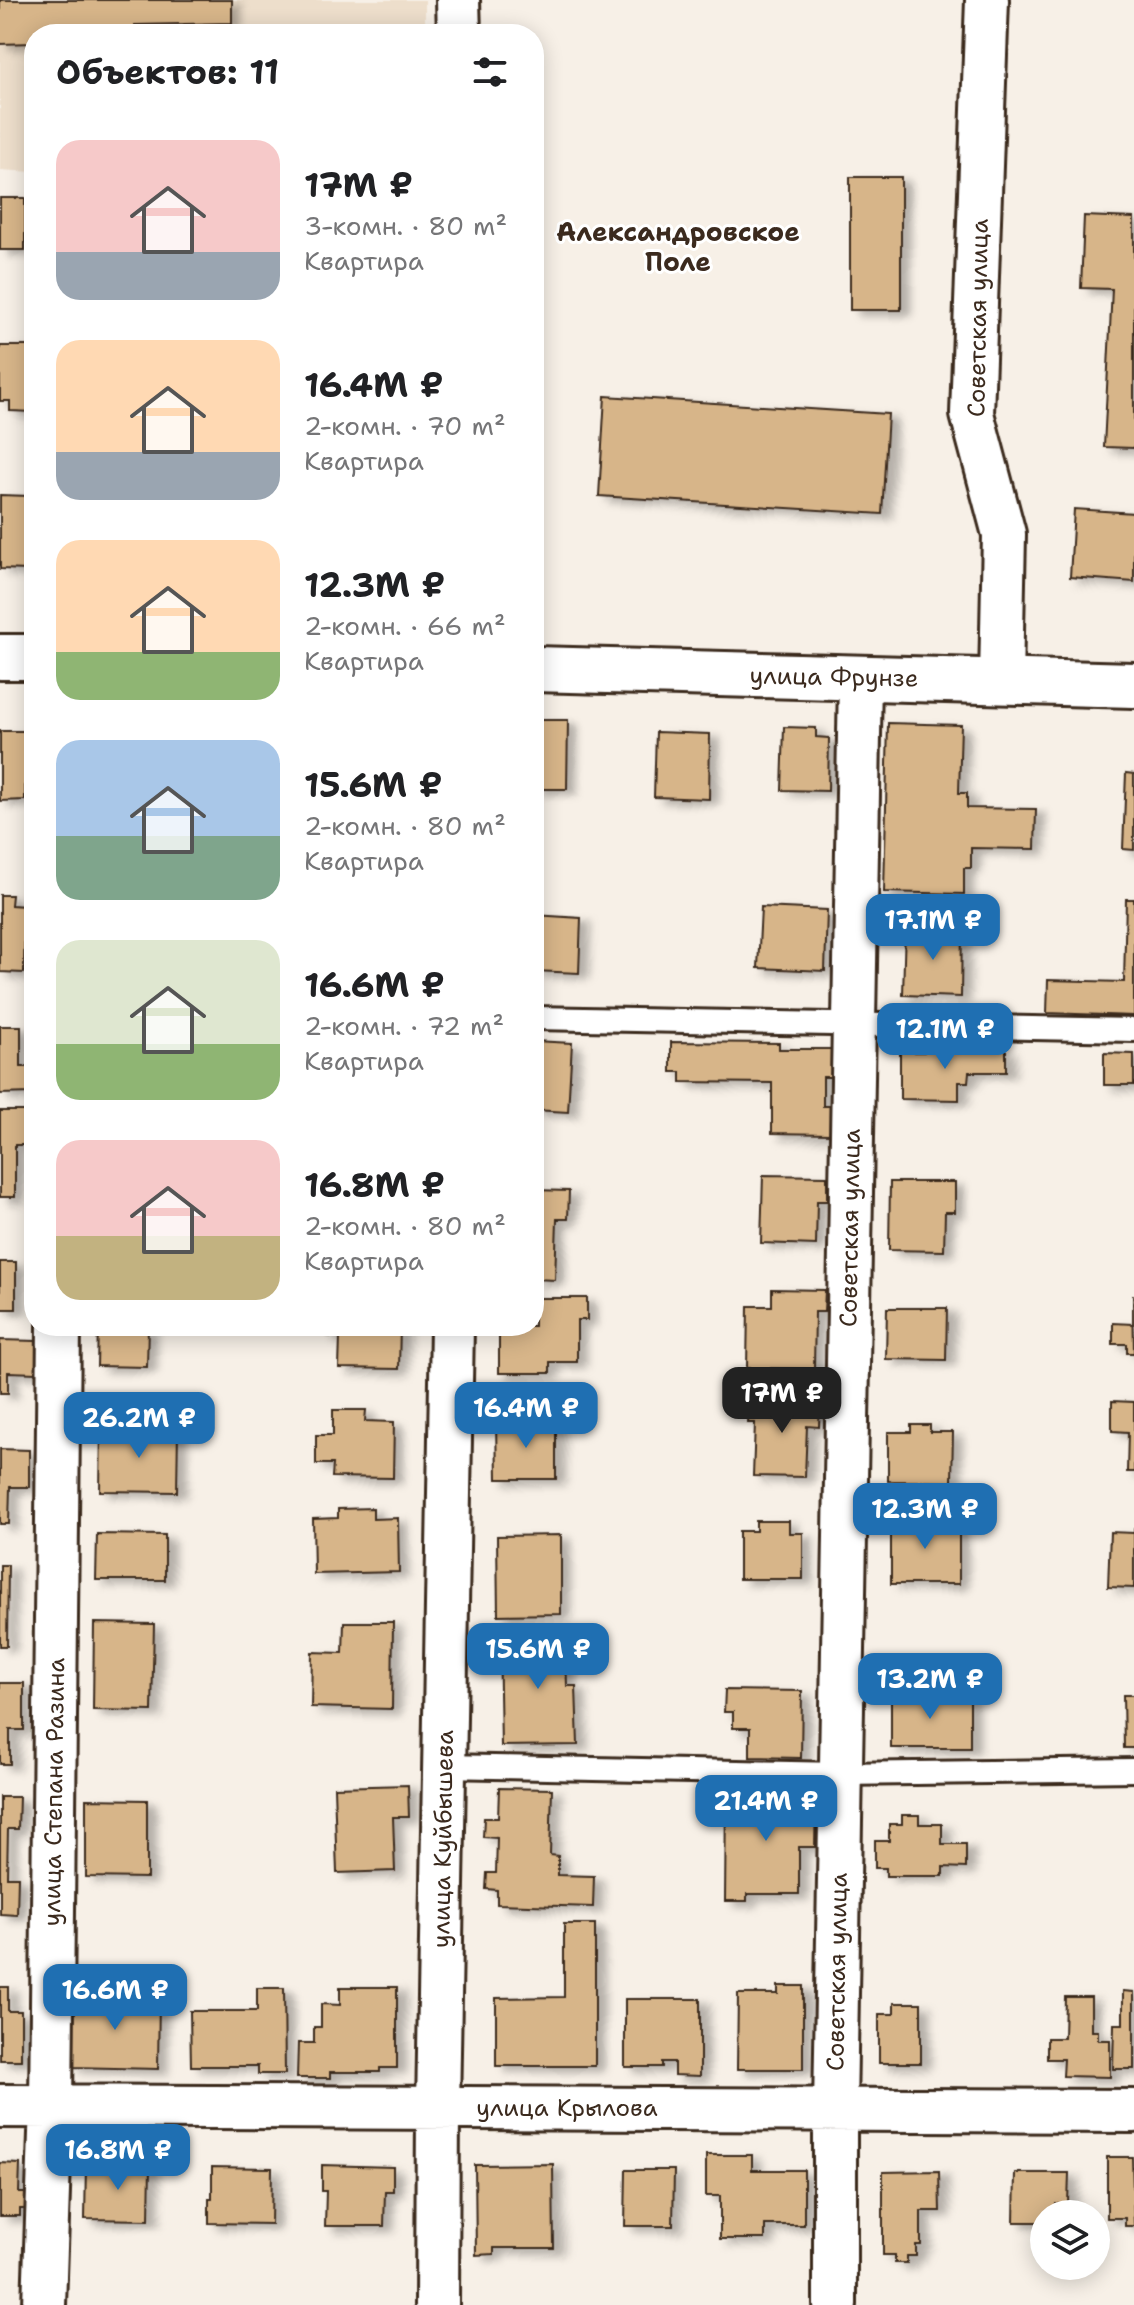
<!DOCTYPE html>
<html lang="ru">
<meta charset="utf-8">
<style>
body{margin:0;font-family:"Shantell Sans",sans-serif;background:#f2f2f2;color:#202124;height:100vh;display:flex;flex-direction:column;font-size:30px;white-space:nowrap}
*{box-sizing:border-box;margin:0}
p{font-size:26px;color:#757577}
.icon{flex:none;width:44px;height:44px;fill:none;stroke:currentColor;stroke-width:2;stroke-linecap:round;stroke-linejoin:round}
.map{position:relative;flex:1;overflow:hidden}
.panel{position:absolute;left:24px;top:24px;width:520px;height:1312px;display:flex;flex-direction:column;background:#fff;border-radius:32px;box-shadow:0 4px 20px #0003}
.panel>*{flex:none}
.buttons{position:absolute;left:1030px;top:2200px;display:grid;gap:16px}
.buttons a{display:grid;place-items:center;width:80px;height:80px;border-radius:50%;background:#fff;box-shadow:0 4px 20px #0003;font-size:40px}
.price{position:absolute;translate:-50% -68px;padding:0 18px;border-radius:16px;background:#1f6fb2;color:#fff;font-size:26px;line-height:52px;filter:drop-shadow(0 2px 4px #0008)}
.price::after{content:'';position:absolute;left:50%;top:48px;width:24px;height:18px;margin-left:-12px;background:inherit;clip-path:polygon(0 0,100% 0,50% 100%)}
.price.active{background:#222;color:#fff}
ul{padding:0;list-style:none}
li{display:flex;align-items:center;gap:24px;height:200px;padding:0 32px}
li span{display:grid;place-items:center;flex:none;width:224px;height:160px;border-radius:24px;color:#555}
li>.icon{margin-inline-start:auto}
span .icon{width:96px;height:96px;fill:#fffc;stroke-width:1}
li b{font-size:34px}
h2{display:flex;justify-content:space-between;align-items:center;height:96px;padding:0 32px;font-size:34px}
.map>svg:first-child{display:block}
.built{fill:#eddecb}
.building{fill:#d7b589;stroke:#3b2a1e;stroke-width:2;filter:url(#shadow)}
.lines{fill:none;stroke-linecap:round;stroke-linejoin:round}
.lane-casing{stroke:#3b2a1e;stroke-width:28}
.street-casing{stroke:#3b2a1e;stroke-width:48}
.secondary-casing{stroke:#3b2a1e;stroke-width:50}
.lane{stroke:#fff;stroke-width:22}
.street{stroke:#fff;stroke-width:42}
.secondary{stroke:#fff;stroke-width:44}
.labels{text-anchor:middle;dominant-baseline:central;stroke-width:6;stroke-linejoin:round;paint-order:stroke}
.street-label{font-size:24px;fill:#3b2a1e;stroke:#fff}
.neighbourhood-label{font-size:26px;font-weight:bold;fill:#3b2a1e;stroke:#fff}
</style>
<div class="map">
<svg width="1134" height="2305" viewBox="0 0 1134 2305">
<defs>
<filter id="shadow"><feDropShadow dx="9" dy="5" stdDeviation="4" flood-color="#0004"/></filter>
</defs>
<rect width="100%" height="100%" fill="#f7f0e7"/>
<filter id="ink" filterUnits="userSpaceOnUse"><feTurbulence type="fractalNoise" baseFrequency=".0125" numOctaves="2"/><feDisplacementMap in="SourceGraphic" scale="16" xChannelSelector="R" yChannelSelector="G"/><feConvolveMatrix kernelMatrix="1 2 1 2 8 2 1 2 1" color-interpolation-filters="sRGB"/></filter>
<g filter="url(#ink)">
<!-- built -->
<path class="built" d="M 0,0 L 425,0 L 425,34 L 34,34 L 34,172 L 0,170 Z"/>
<!-- building -->
<path class="building" d="M 0,0 L 232,0 L 232,23 L 135,25 L 135,34 L 34,34 L 34,43 L 0,44 Z
M 850,177 L 901,177 L 901,310 L 850,310 Z
M 0,198 L 25,198 L 25,250 L 0,250 Z
M 1084,216 L 1134,218 L 1134,448 L 1104,447 L 1112,289 L 1081,288 Z
M 0,346 L 29,346 L 28,382 L 34,382 L 34,412 L 10,411 L 10,401 L 0,401 Z
M 605,396 L 888,414 L 882,514 L 599,496 Z
M 0,495 L 30,496 L 29,570 L 0,569 Z
M 1074,509 L 1134,513 L 1134,582 L 1070,577 Z
M 534,720 L 568,720 L 567,789 L 534,789 Z
M 888,723 L 961,725 L 959,793 L 967,793 L 967,808 L 1036,809 L 1035,849 L 971,848 L 971,868 L 964,868 L 964,894 L 884,892 Z
M 784,727 L 816,728 L 816,737 L 829,738 L 828,791 L 782,790 Z
M 0,731 L 25,731 L 25,800 L 0,801 Z
M 656,732 L 710,734 L 709,799 L 654,797 Z
M 1126,773 L 1134,774 L 1134,850 L 1123,849 Z
M 0,895 L 12,895 L 11,905 L 25,906 L 24,973 L 0,972 Z
M 1126,899 L 1134,899 L 1134,1016 L 1047,1013 L 1048,980 L 1124,982 Z
M 761,907 L 827,910 L 825,971 L 758,968 Z
M 534,915 L 581,918 L 579,973 L 534,971 Z
M 905,926 L 962,928 L 961,997 L 903,995 Z
M 0,1026 L 21,1026 L 21,1067 L 32,1067 L 32,1093 L 0,1094 Z
M 534,1041 L 572,1043 L 568,1112 L 534,1110 Z
M 671,1042 L 779,1043 L 779,1049 L 832,1049 L 831,1077 L 823,1077 L 823,1106 L 832,1106 L 831,1134 L 772,1133 L 772,1083 L 681,1082 L 681,1072 L 671,1072 Z
M 925,1048 L 1006,1049 L 1006,1072 L 969,1072 L 968,1082 L 959,1082 L 959,1100 L 900,1099 L 900,1052 L 924,1052 Z
M 1104,1053 L 1134,1054 L 1134,1085 L 1104,1085 Z
M 0,1111 L 32,1111 L 32,1145 L 15,1145 L 15,1197 L 0,1197 Z
M 763,1175 L 827,1176 L 827,1201 L 817,1201 L 816,1245 L 761,1243 Z
M 890,1182 L 955,1182 L 955,1212 L 945,1212 L 944,1251 L 889,1250 Z
M 534,1190 L 569,1191 L 568,1219 L 557,1219 L 555,1280 L 534,1279 Z
M 0,1262 L 16,1262 L 16,1309 L 0,1309 Z
M 772,1289 L 825,1290 L 824,1312 L 815,1312 L 814,1369 L 747,1368 L 748,1306 L 772,1306 Z
M 1133,1294 L 1134,1353 L 1127,1353 L 1127,1344 L 1113,1344 L 1113,1323 L 1133,1324 Z
M 534,1298 L 587,1298 L 587,1320 L 577,1320 L 577,1362 L 550,1362 L 550,1373 L 499,1373 L 499,1326 L 534,1326 Z
M 887,1308 L 947,1308 L 946,1360 L 886,1359 Z
M 98,1326 L 148,1326 L 147,1367 L 97,1366 Z
M 326,1326 L 400,1326 L 399,1369 L 339,1368 L 340,1337 L 326,1336 Z
M 0,1340 L 37,1341 L 37,1373 L 8,1372 L 8,1393 L 0,1393 Z
M 749,1399 L 820,1401 L 819,1427 L 807,1426 L 805,1477 L 753,1476 L 755,1423 L 748,1423 Z
M 1112,1401 L 1134,1402 L 1134,1472 L 1127,1472 L 1128,1432 L 1112,1431 Z
M 333,1410 L 366,1410 L 365,1421 L 394,1422 L 393,1478 L 332,1477 L 333,1464 L 316,1464 L 316,1435 L 333,1435 Z
M 556,1421 L 556,1479 L 497,1479 L 496,1422 Z
M 911,1425 L 930,1425 L 930,1432 L 953,1432 L 952,1482 L 888,1481 L 888,1432 L 911,1432 Z
M 101,1427 L 178,1428 L 177,1492 L 100,1491 Z
M 0,1449 L 29,1450 L 29,1487 L 10,1487 L 9,1524 L 0,1524 Z
M 373,1508 L 373,1519 L 398,1518 L 399,1572 L 314,1574 L 313,1519 L 338,1518 L 338,1509 Z
M 891,1518 L 959,1519 L 959,1584 L 891,1584 Z
M 756,1521 L 789,1521 L 789,1533 L 803,1533 L 803,1579 L 739,1579 L 739,1531 L 756,1531 Z
M 1134,1528 L 1134,1588 L 1108,1587 L 1110,1532 L 1134,1533 Z
M 97,1534 L 165,1535 L 165,1580 L 96,1580 Z
M 561,1535 L 561,1614 L 498,1615 L 497,1536 Z
M 0,1565 L 8,1565 L 7,1646 L 0,1646 Z
M 344,1622 L 393,1622 L 392,1709 L 311,1707 L 312,1652 L 343,1653 Z
M 94,1623 L 154,1624 L 152,1711 L 93,1710 Z
M 583,1635 L 583,1658 L 566,1658 L 567,1686 L 576,1686 L 578,1745 L 501,1746 L 499,1637 Z
M 0,1683 L 24,1683 L 24,1730 L 10,1730 L 10,1764 L 0,1764 Z
M 725,1690 L 802,1691 L 801,1758 L 750,1757 L 750,1728 L 733,1728 L 733,1712 L 724,1712 Z
M 891,1694 L 970,1694 L 970,1748 L 891,1748 Z
M 1123,1695 L 1134,1695 L 1134,1748 L 1124,1748 Z
M 408,1785 L 409,1817 L 393,1817 L 395,1871 L 337,1873 L 334,1787 Z
M 499,1788 L 552,1789 L 550,1855 L 558,1856 L 558,1875 L 594,1876 L 593,1907 L 497,1904 L 497,1890 L 486,1889 L 487,1873 L 496,1873 L 497,1838 L 483,1837 L 484,1818 L 498,1818 Z
M 726,1794 L 816,1796 L 815,1847 L 799,1847 L 799,1894 L 747,1894 L 747,1901 L 725,1901 Z
M 0,1797 L 19,1797 L 18,1829 L 8,1829 L 7,1877 L 18,1877 L 17,1915 L 0,1914 Z
M 86,1799 L 147,1800 L 147,1878 L 86,1877 Z
M 902,1815 L 919,1815 L 919,1824 L 942,1824 L 942,1844 L 966,1844 L 966,1868 L 943,1867 L 943,1876 L 886,1876 L 886,1868 L 875,1868 L 875,1841 L 889,1841 L 889,1824 L 902,1824 Z
M 564,1924 L 595,1924 L 595,2066 L 496,2066 L 496,1998 L 564,1997 Z
M 778,1986 L 803,1986 L 803,2069 L 737,2069 L 738,1994 L 778,1994 Z
M 0,1987 L 8,1987 L 8,2011 L 21,2011 L 21,2060 L 0,2060 Z
M 340,1987 L 397,1987 L 397,2068 L 380,2068 L 380,2072 L 330,2072 L 330,2078 L 297,2078 L 298,2043 L 314,2043 L 314,2027 L 321,2027 L 321,2004 L 340,2005 Z
M 257,1988 L 284,1988 L 285,2074 L 258,2074 L 258,2066 L 191,2066 L 190,2011 L 257,2011 Z
M 1123,1991 L 1134,1992 L 1134,2069 L 1113,2069 L 1114,2024 L 1123,2024 Z
M 72,1996 L 159,1997 L 158,2069 L 71,2067 Z
M 1065,1997 L 1091,1997 L 1091,2031 L 1098,2031 L 1098,2040 L 1110,2040 L 1110,2077 L 1063,2076 L 1064,2059 L 1047,2059 L 1047,2038 L 1064,2038 Z
M 625,1999 L 700,1999 L 700,2076 L 674,2075 L 674,2062 L 662,2062 L 662,2067 L 625,2067 Z
M 894,2003 L 921,2003 L 921,2063 L 879,2063 L 879,2014 L 894,2014 Z
M 706,2155 L 752,2155 L 752,2170 L 804,2170 L 804,2225 L 765,2225 L 765,2239 L 720,2239 L 720,2196 L 706,2196 Z
M 1107,2157 L 1132,2157 L 1134,2226 L 1125,2226 L 1125,2218 L 1107,2218 Z
M 0,2163 L 20,2164 L 19,2193 L 27,2193 L 27,2209 L 20,2209 L 20,2216 L 0,2216 Z
M 86,2164 L 150,2165 L 149,2220 L 85,2219 Z
M 553,2164 L 554,2248 L 494,2248 L 494,2254 L 476,2255 L 475,2165 Z
M 322,2165 L 393,2167 L 393,2191 L 385,2191 L 384,2226 L 325,2226 L 326,2191 L 322,2191 Z
M 212,2167 L 272,2168 L 271,2224 L 209,2223 L 209,2199 L 212,2199 Z
M 626,2170 L 674,2170 L 673,2226 L 625,2226 Z
M 939,2171 L 940,2211 L 921,2211 L 921,2245 L 916,2245 L 916,2256 L 907,2256 L 907,2263 L 895,2263 L 895,2255 L 883,2255 L 883,2172 Z
M 1015,2173 L 1069,2173 L 1068,2204 L 1056,2204 L 1056,2214 L 1044,2214 L 1044,2222 L 1014,2222 Z"/>
<g class="lines">
<!-- lane casing -->
<g class="lane-casing">
<path id="lane" d="M 534,1018 L 1134,1030
M 444,1766 L 840,1774 L 1134,1770"/>
</g>
<!-- street casing -->
<g class="street-casing">
<path id="street" d="M 458,0 L 459,34
M 987,0 L 972,414 L 1004,534 L 1001,680
M 0,2106 L 1134,2111
M 44,2305 L 51,2105 L 59,1326
M 437,2305 L 438,2108 L 452,1326
M 835,2305 L 835,2108 L 860,678"/>
</g>
<!-- secondary casing -->
<g class="secondary-casing">
<path id="secondary" d="M 0,657 L 34,657
M 534,669 L 1134,685"/>
</g>
<!-- lane -->
<use href="#lane" class="lane"/>
<!-- street -->
<use href="#street" class="street"/>
<!-- secondary -->
<use href="#secondary" class="secondary"/>
</g>
</g>
<g class="labels">
<!-- street labels -->
<g class="street-label">
<text transform="translate(978 318) rotate(-89)">Советская улица</text>
<text transform="translate(834 677) rotate(1)">улица Фрунзе</text>
<text transform="translate(850 1228) rotate(-89)">Советская улица</text>
<text transform="translate(54 1792) rotate(-89)">улица Степана Разина</text>
<text transform="translate(443 1839) rotate(-89)">улица Куйбышева</text>
<text transform="translate(837 1972) rotate(-89)">Советская улица</text>
<text x="567" y="2108">улица Крылова</text>
</g>
<!-- neighbourhood labels -->
<g class="neighbourhood-label">
<text x="678" y="231">Александровское<tspan x="678" dy="30">Поле</tspan></text>
</g>
</g>
</svg>
<div class="buttons">
<a><svg class="icon" aria-label="layers" viewBox="0 0 24 24"><path d="M12 4l9 5-9 5-9-5zM3 14l9 5 9-5"/></svg></a>
</div>
<b class="price" style="left:933px;top:962px">17.1M ₽</b>
<b class="price" style="left:945px;top:1071px">12.1M ₽</b>
<b class="price active" style="left:782px;top:1435px">17M ₽</b>
<b class="price" style="left:526px;top:1450px">16.4M ₽</b>
<b class="price" style="left:139px;top:1460px">26.2M ₽</b>
<b class="price" style="left:925px;top:1551px">12.3M ₽</b>
<b class="price" style="left:538px;top:1691px">15.6M ₽</b>
<b class="price" style="left:930px;top:1721px">13.2M ₽</b>
<b class="price" style="left:766px;top:1843px">21.4M ₽</b>
<b class="price" style="left:115px;top:2032px">16.6M ₽</b>
<b class="price" style="left:118px;top:2192px">16.8M ₽</b>
<section class="panel">
<h2>Объектов: 11<svg class="icon" aria-label="filters" viewBox="0 0 24 24"><path d="M4 7h16M4 17h16"/><circle cx="9" cy="7" r="2"/><circle cx="15" cy="17" r="2"/></svg></h2>
<ul>
<li><span style="background:linear-gradient(#f6c9c9 70%,#9aa5b1 0)"><svg class="icon" aria-label="home" viewBox="0 0 24 24"><path d="M3 11l9-7 9 7M6 9v11h12V9"/></svg></span><div><b>17M ₽</b><p>3-комн. · 80 m²</p><p>Квартира</p></div></li>
<li><span style="background:linear-gradient(#ffd9b3 70%,#9aa5b1 0)"><svg class="icon" aria-label="home" viewBox="0 0 24 24"><path d="M3 11l9-7 9 7M6 9v11h12V9"/></svg></span><div><b>16.4M ₽</b><p>2-комн. · 70 m²</p><p>Квартира</p></div></li>
<li><span style="background:linear-gradient(#ffd9b3 70%,#8fb573 0)"><svg class="icon" aria-label="home" viewBox="0 0 24 24"><path d="M3 11l9-7 9 7M6 9v11h12V9"/></svg></span><div><b>12.3M ₽</b><p>2-комн. · 66 m²</p><p>Квартира</p></div></li>
<li><span style="background:linear-gradient(#a9c7e8 60%,#7fa58c 0)"><svg class="icon" aria-label="home" viewBox="0 0 24 24"><path d="M3 11l9-7 9 7M6 9v11h12V9"/></svg></span><div><b>15.6M ₽</b><p>2-комн. · 80 m²</p><p>Квартира</p></div></li>
<li><span style="background:linear-gradient(#dfe7d0 65%,#8fb573 0)"><svg class="icon" aria-label="home" viewBox="0 0 24 24"><path d="M3 11l9-7 9 7M6 9v11h12V9"/></svg></span><div><b>16.6M ₽</b><p>2-комн. · 72 m²</p><p>Квартира</p></div></li>
<li><span style="background:linear-gradient(#f6c9c9 60%,#c2b280 0)"><svg class="icon" aria-label="home" viewBox="0 0 24 24"><path d="M3 11l9-7 9 7M6 9v11h12V9"/></svg></span><div><b>16.8M ₽</b><p>2-комн. · 80 m²</p><p>Квартира</p></div></li>
</ul>
</section>
</div>
